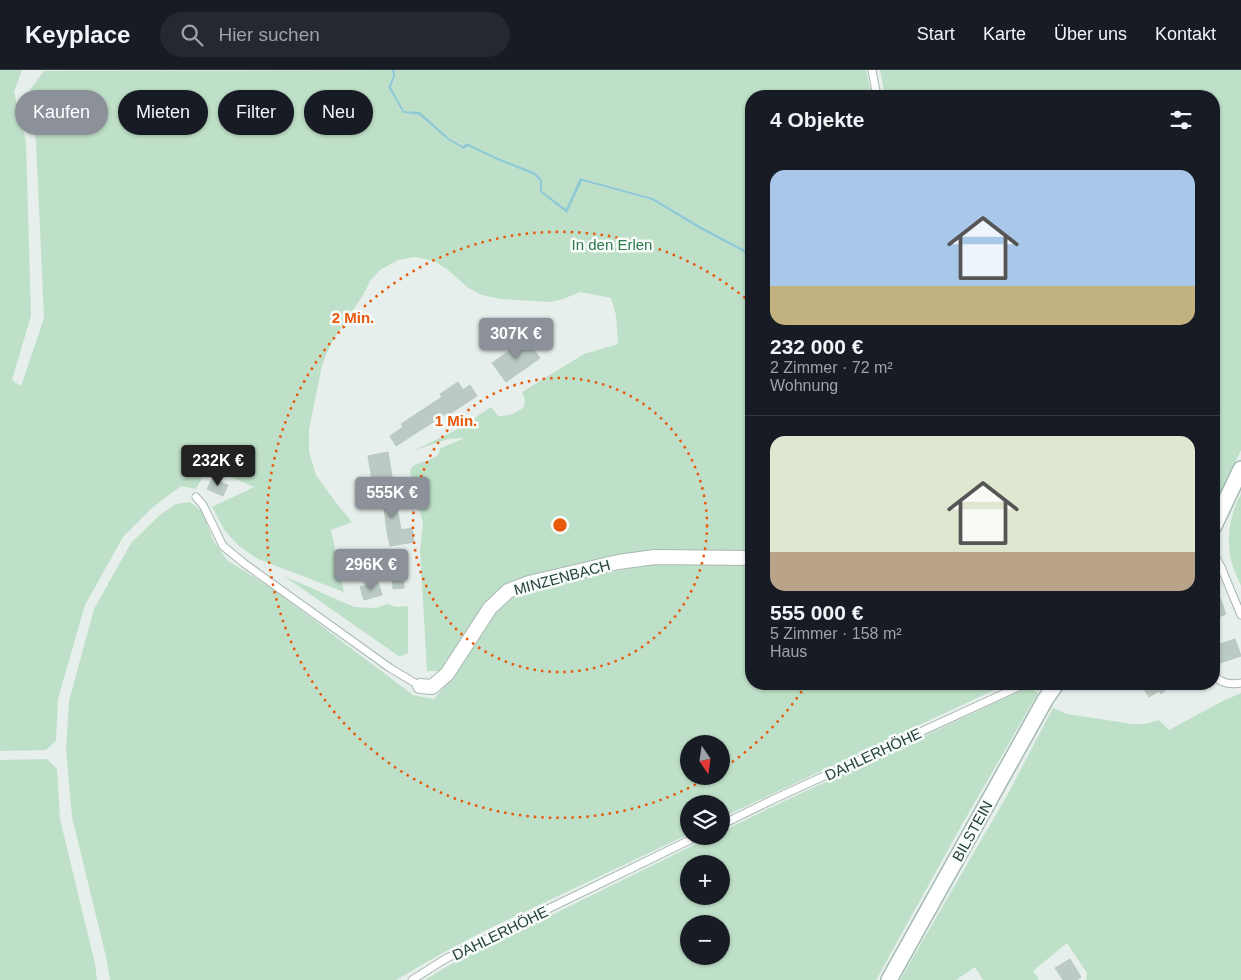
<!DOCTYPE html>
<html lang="de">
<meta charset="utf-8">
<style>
body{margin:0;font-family:Helvetica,sans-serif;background:#242831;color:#f1f3f6;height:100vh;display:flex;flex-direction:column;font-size:19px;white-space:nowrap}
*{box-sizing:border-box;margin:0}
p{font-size:16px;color:#9ea1a6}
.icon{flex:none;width:28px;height:28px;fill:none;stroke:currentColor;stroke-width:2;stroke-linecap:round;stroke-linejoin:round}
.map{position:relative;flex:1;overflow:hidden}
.side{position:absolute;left:745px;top:20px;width:475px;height:600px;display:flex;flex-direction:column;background:#171b24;border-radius:20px;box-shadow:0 1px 4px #0004}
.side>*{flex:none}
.top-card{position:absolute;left:15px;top:20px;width:475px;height:45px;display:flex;gap:10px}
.needle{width:32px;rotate:167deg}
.buttons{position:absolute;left:680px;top:665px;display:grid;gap:10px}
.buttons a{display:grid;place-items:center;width:50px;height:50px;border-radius:50%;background:#171b24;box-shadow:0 1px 4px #0004;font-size:25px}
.price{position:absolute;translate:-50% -42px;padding:0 11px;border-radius:5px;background:#8c9099;color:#fff;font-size:16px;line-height:32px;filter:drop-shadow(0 1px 2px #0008)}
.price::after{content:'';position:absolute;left:50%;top:30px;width:15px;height:11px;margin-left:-8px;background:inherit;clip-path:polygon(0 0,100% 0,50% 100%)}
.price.selected{background:#222;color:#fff}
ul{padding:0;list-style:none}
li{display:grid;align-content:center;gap:10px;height:265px;padding:0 25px}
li+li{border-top:1px solid #363941}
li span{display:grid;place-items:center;height:155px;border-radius:15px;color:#555}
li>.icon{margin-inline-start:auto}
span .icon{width:90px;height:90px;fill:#fffc;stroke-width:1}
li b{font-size:21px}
h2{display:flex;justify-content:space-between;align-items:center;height:60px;padding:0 25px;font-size:21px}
.chip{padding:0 18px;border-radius:22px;background:#171b24;box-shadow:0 1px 4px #0004;font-size:18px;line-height:45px}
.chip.selected{background:#8c9099;color:#fff}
header{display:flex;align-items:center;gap:30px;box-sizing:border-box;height:70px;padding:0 25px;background:#171b24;border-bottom:1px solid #363941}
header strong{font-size:24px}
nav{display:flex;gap:28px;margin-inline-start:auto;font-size:18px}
.search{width:350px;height:45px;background:#242831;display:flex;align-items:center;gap:12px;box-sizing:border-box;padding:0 18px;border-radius:28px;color:#9ea1a6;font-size:19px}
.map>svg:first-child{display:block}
.green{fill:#bfe0c8;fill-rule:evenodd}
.water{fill:#8ec9d4}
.building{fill:#bbcac4;stroke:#b8c9c2}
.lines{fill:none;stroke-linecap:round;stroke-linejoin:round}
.lane-casing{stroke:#a8b8b2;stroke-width:9}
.street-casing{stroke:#a8b8b2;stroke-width:16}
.secondary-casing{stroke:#a4bbb3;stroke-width:18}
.lane{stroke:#fff;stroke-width:7}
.street{stroke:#fff;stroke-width:14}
.secondary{stroke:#fff;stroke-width:15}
.ring{fill:none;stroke:#e8590c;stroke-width:2.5;stroke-dasharray:2.5 5}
.labels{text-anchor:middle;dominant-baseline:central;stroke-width:5;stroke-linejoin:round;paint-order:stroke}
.park-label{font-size:15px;fill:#2d7a4b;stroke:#f7fbf9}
.street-label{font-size:15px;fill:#24423a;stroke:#f7fbf9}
.centre{fill:#e8590c;stroke:#f7fbf9;stroke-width:2.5}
.ring-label{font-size:15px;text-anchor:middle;font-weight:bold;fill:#e8590c;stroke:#f7fbf9;stroke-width:5;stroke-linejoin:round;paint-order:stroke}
</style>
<header>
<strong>Keyplace</strong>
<div class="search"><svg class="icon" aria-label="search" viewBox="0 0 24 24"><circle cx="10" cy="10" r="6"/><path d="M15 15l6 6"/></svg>Hier suchen</div>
<nav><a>Start</a><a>Karte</a><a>Über uns</a><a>Kontakt</a></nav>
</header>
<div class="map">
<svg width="1241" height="910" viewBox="0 0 1241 910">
<rect width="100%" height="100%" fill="#e6efeb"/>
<!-- green -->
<path class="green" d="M 0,0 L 22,0 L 14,22 L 26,72 L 31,246 L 12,310 L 21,316 L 44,248 L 36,71 L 29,21 L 44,1 L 392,0 L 393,6 L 388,17 L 403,43 L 419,45 L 448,70 L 464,79 L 467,75 L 495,89 L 534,105 L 540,111 L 540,122 L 567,142 L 581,111 L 652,130 L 698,158 L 751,186 L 751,482 L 547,504 L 503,516 L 488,531 L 440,601 L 427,601 L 420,480 L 423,454 L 410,402 L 411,398 L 414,395 L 429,390 L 437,386 L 441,378 L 465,368 L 448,369 L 413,381 L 458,359 L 491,337 L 498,346 C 510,346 514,344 524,337 L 525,330 L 522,322 L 584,284 L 618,274 L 616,245 L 611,228 L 580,222 L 563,229 L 551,232 L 500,229 L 482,225 L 467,217 L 448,200 L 434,191 L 415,187 L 398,190 L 380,200 L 370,211 L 363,225 L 335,267 L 327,282 L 322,296 L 309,359 L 309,382 L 316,405 L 337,434 L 352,452 L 331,460 L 344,522 L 258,489 L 239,476 L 225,461 L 212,437 L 254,417 L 208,397 L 196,419 L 181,416 L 153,437 L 123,467 L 85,535 L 58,629 L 56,671 L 46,680 L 0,681 Z
M 395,0 L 866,0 L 872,26 L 751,26 L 751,183 L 700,156 L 653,128 L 581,108 L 566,139 L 542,121 L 542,110 L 536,103 L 496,87 L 467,73 L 464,76 L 450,69 L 420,43 L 404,41 L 391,17 L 395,6 Z
M 880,0 L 1241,0 L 1241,380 L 1216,432 C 1211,422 1213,403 1215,392 L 1220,391 L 1217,373 L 1214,373 L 1214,26 L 885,26 Z
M 1241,424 L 1241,516 C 1238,508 1233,499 1231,490 C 1226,467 1230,444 1241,424 Z
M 190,432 L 202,441 L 213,470 L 227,490 L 274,520 L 413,625 L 434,629 L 450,610 L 497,541 L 517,524 L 550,513 L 671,491 L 751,492 L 751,614 L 1007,614 L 721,748 L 721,734 L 689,734 L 689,764 L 482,862 L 439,885 L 396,910 L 110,910 L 107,891 L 72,747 L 66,680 L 69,631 L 94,539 L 131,473 L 160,445 L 176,434 ZM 689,674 L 721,674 L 721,706 L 689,706 Z
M 284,506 L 354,537 L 376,538 L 387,534 L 397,537 L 408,536 L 408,583 L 400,587 Z
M 1030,617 L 1038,623 L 964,751 L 876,910 L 425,910 L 446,897 L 712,766 L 721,766 L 721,762 L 778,734 ZM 689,794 L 721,794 L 721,826 L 689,826 ZM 689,854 L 721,854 L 721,886 L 689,886 Z
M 1241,623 L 1241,910 L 1086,910 L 1087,903 L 1067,873 L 1033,901 L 1039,909 L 1038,910 L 983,910 L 975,897 L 956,910 L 900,910 L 1009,722 L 1053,638 L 1067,644 L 1132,654 L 1145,654 L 1159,650 L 1169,660 L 1223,631 Z
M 47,689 L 57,699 L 60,749 L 95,894 L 97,910 L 0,910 L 0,690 Z"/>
<!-- water -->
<path class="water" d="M 392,0 L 395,0 L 395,6 L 391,17 L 404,41 L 420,42 L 450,69 L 463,76 L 467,73 L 496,87 L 536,103 L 542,110 L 542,121 L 566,139 L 580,108 L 653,128 L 700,156 L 751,183 L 751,186 L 698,158 L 652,130 L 582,111 L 567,143 L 540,122 L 540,111 L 534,105 L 495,89 L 468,76 L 464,79 L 448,70 L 419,45 L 403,43 L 388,17 L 393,6 Z"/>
<!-- building -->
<path class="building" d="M 526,269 L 540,288 L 506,312 L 492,293 Z
M 458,312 L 463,320 L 470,315 L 477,326 L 448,345 L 447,343 L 396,376 L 390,366 L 403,357 L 401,354 L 442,327 L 440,324 Z
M 388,382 L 395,425 L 375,428 L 368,386 Z
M 212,409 L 228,415 L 223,426 L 207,419 Z
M 397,436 L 401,460 L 387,462 L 384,438 Z
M 412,458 L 414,472 L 390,476 L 387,462 Z
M 392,493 L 402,493 L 404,518 L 393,519 Z
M 378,512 L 382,525 L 364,530 L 360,517 Z
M 1219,525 L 1226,544 L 1214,549 L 1214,527 Z
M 1235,569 L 1241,586 L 1220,593 L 1214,576 Z
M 1140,614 L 1171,614 L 1166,617 L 1166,620 L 1161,624 L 1159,621 L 1149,627 L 1143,618 L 1141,618 L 1139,615 Z
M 1070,889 L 1081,907 L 1077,910 L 1063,910 L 1055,898 Z"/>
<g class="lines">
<!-- lane casing -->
<g class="lane-casing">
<path id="lane" d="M 872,0 L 877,26
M 196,427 L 203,435 L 223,476 L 245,494 L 390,598 L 420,616
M 1214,484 L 1221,497 L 1241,545
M 1214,606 C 1221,613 1230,615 1241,613
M 721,755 L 774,729 L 1025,614
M 412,910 L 445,889 L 698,766"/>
</g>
<!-- street casing -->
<g class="street-casing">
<path id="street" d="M 420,616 L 432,617 L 447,604 L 490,538 L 508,521 L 529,513 L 618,492 L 655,487 L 751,488"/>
</g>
<!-- secondary casing -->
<g class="secondary-casing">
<path id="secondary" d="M 1214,456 L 1241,399
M 889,910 L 1045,630 L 1056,614"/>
</g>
<!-- lane -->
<use href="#lane" class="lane"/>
<!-- street -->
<use href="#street" class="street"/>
<!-- secondary -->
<use href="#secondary" class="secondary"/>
</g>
<!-- distance rings -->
<g class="ring">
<circle cx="560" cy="455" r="147"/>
<path d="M806 615A293 293 0 0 1 722 699M709 707A293 293 0 1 1 750 232"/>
</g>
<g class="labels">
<!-- park labels -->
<g class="park-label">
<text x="612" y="174">In den Erlen</text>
</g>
<!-- street labels -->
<g class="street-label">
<text transform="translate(562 507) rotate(-15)">MINZENBACH</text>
<text transform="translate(873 684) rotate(-25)">DAHLERHÖHE</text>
<text transform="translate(972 761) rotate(-61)">BILSTEIN</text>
<text transform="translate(500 863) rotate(-26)">DAHLERHÖHE</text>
</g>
</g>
<circle cx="560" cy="455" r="8" class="centre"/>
<g class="ring-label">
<text x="353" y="253">2 Min.</text>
<text x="456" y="356">1 Min.</text>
</g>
</svg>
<div class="buttons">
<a><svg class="needle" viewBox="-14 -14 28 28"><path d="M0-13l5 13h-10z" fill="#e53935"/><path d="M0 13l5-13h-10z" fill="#9ea1a6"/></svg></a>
<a><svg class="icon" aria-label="layers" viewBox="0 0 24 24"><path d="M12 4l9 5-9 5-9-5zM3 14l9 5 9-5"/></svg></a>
<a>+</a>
<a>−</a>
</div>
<b class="price" style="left:516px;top:290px">307K €</b>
<b class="price selected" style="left:218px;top:417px">232K €</b>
<b class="price" style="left:392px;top:449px">555K €</b>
<b class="price" style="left:371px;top:521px">296K €</b>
<div class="top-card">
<a class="chip selected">Kaufen</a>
<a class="chip">Mieten</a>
<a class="chip">Filter</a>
<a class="chip">Neu</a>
</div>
<section class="side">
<h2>4 Objekte<svg class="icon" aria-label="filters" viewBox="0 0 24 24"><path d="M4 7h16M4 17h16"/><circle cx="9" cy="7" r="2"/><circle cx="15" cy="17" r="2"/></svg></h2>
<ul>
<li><span style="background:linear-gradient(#a9c7e8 75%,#c2b280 0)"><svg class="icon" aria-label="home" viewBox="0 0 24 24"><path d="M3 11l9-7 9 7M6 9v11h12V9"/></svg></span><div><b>232 000 €</b><p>2 Zimmer · 72 m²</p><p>Wohnung</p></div></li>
<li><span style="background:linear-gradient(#dfe7d0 75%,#b9a48a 0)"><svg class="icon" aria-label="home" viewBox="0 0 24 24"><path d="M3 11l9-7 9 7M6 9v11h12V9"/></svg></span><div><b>555 000 €</b><p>5 Zimmer · 158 m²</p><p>Haus</p></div></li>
</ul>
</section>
</div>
